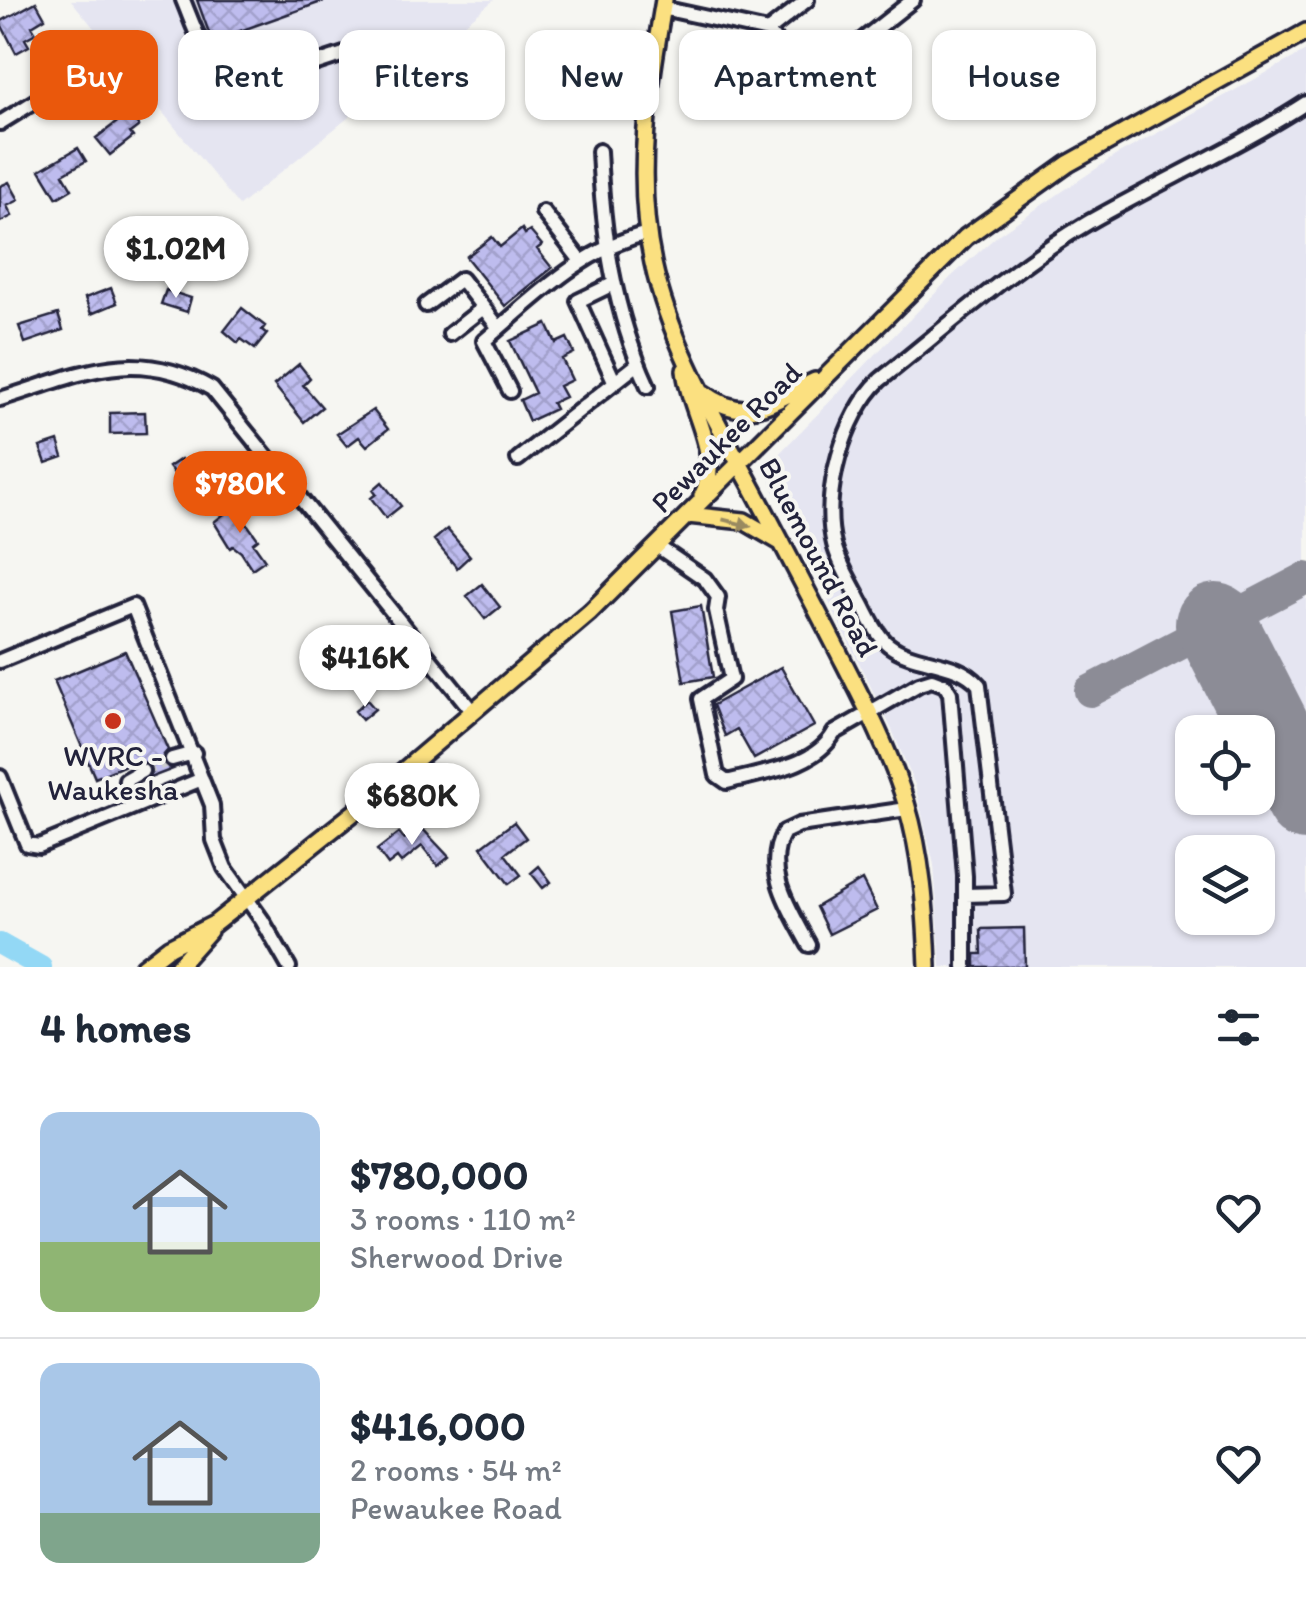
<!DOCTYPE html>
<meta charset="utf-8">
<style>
body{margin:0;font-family:Itim,sans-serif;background:#f6f6f7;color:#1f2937;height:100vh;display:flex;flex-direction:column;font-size:38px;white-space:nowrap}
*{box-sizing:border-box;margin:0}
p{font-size:32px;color:#747a83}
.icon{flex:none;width:55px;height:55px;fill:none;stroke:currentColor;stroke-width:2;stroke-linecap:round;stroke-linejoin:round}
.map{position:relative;height:967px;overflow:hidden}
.panel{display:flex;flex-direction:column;background:#fff;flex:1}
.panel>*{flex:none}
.top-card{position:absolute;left:30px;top:30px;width:1248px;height:90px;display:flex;gap:20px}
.controls{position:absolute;left:1175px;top:715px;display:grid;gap:20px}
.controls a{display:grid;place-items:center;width:100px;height:100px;border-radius:20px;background:#fff;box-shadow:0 2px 8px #0004;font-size:50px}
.price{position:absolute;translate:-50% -85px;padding:0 22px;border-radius:35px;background:#fff;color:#222;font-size:32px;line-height:65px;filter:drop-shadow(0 2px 5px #0008)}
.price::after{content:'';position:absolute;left:50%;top:60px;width:30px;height:22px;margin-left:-15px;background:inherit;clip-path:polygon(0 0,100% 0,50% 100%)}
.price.current{background:#ea580c;color:#fff}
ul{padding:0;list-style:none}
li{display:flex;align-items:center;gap:30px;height:250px;padding:0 40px}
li+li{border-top:2px solid #e0e1e3}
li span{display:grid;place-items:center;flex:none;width:280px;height:200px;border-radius:20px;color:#555}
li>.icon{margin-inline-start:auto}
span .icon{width:120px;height:120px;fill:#fffc;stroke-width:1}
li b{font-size:42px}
h2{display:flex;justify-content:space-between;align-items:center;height:120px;padding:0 40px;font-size:42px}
.chip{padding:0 35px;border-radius:20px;background:#fff;box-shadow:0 2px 8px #0004;font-size:35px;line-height:90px}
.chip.current{background:#ea580c;color:#fff}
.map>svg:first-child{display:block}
.built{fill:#e5e5f1;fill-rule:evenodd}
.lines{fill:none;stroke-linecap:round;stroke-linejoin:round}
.river{stroke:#93d8f5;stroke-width:22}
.taxiway{stroke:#8c8c96;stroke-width:32}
.runway{stroke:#8c8c96;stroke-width:82}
.building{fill:url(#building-cross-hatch);stroke:#22223b;stroke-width:2.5}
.minor-tunnel{stroke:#cccccd;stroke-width:12;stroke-dasharray:12 6;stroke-linecap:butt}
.minor-casing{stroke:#22223b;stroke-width:20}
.major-casing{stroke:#22223b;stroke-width:22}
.minor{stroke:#f6f6f2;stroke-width:12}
.major{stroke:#fbe080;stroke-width:15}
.oneway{fill:#998a61}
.poi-dot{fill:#c8321e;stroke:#f6f6f2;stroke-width:4}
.labels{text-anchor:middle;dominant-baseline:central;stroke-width:8;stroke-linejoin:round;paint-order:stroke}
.street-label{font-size:30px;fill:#22223b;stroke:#f6f6f2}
.poi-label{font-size:30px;fill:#22223b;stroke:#f6f6f2}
</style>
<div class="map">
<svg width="1306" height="967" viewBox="0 0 1306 967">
<defs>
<pattern id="building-cross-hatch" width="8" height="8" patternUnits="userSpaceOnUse" patternTransform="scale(2.5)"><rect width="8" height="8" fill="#bebcee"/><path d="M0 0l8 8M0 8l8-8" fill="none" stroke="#a3a1cd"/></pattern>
</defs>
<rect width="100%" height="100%" fill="#f6f6f2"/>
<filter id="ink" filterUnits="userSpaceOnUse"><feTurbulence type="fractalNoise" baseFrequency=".01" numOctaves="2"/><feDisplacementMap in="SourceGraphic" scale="20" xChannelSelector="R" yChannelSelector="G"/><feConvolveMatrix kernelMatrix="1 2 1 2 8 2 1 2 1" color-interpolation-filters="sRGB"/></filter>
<g filter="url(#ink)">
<!-- built -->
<path class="built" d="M 71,0 L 494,0 L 239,206 Z
M 1306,51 L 1306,967 L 941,967 L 934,865 L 915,785 L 892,730 L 771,484 L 771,462 L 951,277 L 999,234 L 1115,156 ZM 1192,732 L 1258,732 L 1258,798 L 1192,798 ZM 1192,852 L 1258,852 L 1258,918 L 1192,918 Z"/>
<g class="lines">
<!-- river -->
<path class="river" d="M 0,944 L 41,967"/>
<!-- taxiway -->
<path class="taxiway" d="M 1090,691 L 1306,578"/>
<!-- runway -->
<path class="runway" d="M 1216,624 L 1306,800"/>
</g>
<!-- building -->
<path class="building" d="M 197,0 L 324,0 L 324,1 L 212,41 Z
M 36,2 L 45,18 L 32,26 L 36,33 L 25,39 L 29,46 L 16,53 L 0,22 Z
M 129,113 L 139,126 L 130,133 L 133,137 L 110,155 L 96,138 Z
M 78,148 L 86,161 L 63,174 L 72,189 L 57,198 L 40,170 Z
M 9,182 L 19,200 L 7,206 L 12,216 L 0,222 L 0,186 Z
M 522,229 L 525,234 L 530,231 L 542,245 L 537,249 L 552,268 L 505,306 L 466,257 L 492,237 L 500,247 Z
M 111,288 L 117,303 L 91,314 L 85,298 Z
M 166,290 L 191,298 L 187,312 L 161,304 Z
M 242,308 L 265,326 L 262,330 L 267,334 L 255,349 L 241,339 L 238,343 L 224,331 Z
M 58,314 L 63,330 L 25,343 L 19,326 Z
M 547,324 L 556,343 L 567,338 L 574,353 L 562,359 L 572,380 L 559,386 L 565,397 L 552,403 L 555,409 L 529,421 L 520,400 L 535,393 L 510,341 Z
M 299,364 L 310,378 L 303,385 L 322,407 L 304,422 L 274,385 Z
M 373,410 L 388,429 L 367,446 L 359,437 L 347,446 L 337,434 Z
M 145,412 L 146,433 L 110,434 L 110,413 Z
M 58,441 L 63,457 L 46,463 L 40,447 Z
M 181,459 L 195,478 L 184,486 L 169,467 Z
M 382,482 L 401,506 L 386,518 L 371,498 L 376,494 L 373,490 Z
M 234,506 L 258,539 L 253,543 L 265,560 L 252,569 L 241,552 L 233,546 L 230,548 L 214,522 Z
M 447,529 L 470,556 L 457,568 L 434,540 Z
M 482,584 L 500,607 L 485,619 L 467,596 Z
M 701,606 L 713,677 L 684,682 L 672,611 Z
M 125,651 L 168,750 L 163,756 L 163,763 L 173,769 L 147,779 L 152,772 L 150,765 L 135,761 L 95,778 L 54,681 Z
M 781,667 L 814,726 L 754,759 L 737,729 L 725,736 L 713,705 Z
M 367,700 L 375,709 L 362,720 L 355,711 Z
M 514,822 L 526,838 L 505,854 L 521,875 L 509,884 L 481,847 Z
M 420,826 L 449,857 L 438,866 L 422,846 L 401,863 L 397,858 L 388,865 L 377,850 L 399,833 L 404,839 Z
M 539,866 L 551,882 L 543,888 L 531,873 Z
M 862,880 L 877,910 L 829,934 L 816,907 Z
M 1024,928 L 1025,967 L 975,967 L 975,954 L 982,954 L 981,929 Z"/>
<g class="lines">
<!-- minor-tunnel -->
<path class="minor-tunnel" d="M 142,771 L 172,759"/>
<!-- minor casing -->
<g class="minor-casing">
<path id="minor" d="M 183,0 C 198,36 206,70 244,87 L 350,52
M 662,8 L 768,31 L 808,83 L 913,0
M 768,31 L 807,0
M 0,123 L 97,63
M 599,151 C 603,233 613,310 648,386
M 543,212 L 581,261
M 613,284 L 578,301 L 615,383
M 426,305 L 461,279 L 499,328
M 450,334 L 483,308
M 510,391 L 484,341 C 535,298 581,249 648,233
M 0,399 C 79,375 134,344 212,389 L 473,712
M 518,459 L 638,364
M 657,546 L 705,579 L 718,597 L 716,610 L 731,679 L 701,699 L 717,775 L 727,782 C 763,772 814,768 834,733 L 919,684 L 932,680 L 945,685 L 950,693 L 965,876 L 965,967
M 0,661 L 133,606 L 212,805 L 214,840 L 225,868 L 262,920 L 289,967
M 172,759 L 194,753
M 0,777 L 27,844 L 39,846 L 202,779
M 135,806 L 125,794 L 126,780 L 142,771
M 965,895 L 1004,894 L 979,685 C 957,659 915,665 889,645 C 876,635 868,614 860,600 C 851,582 839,564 834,544 C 821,495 844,414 880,380 C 948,326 1014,266 1089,222 C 1161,181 1236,148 1306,103
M 809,945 C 791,911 762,870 784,832 L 799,825 L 907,809"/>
</g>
<!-- major casing -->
<g class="major-casing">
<path id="major" d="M 664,0 C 649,88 634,174 653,263 C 670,342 712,413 750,483 C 780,539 809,595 838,651 C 863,700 889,749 906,803 C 922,856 926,911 928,967
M 685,370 C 689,412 724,455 702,496
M 704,393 C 748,426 771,401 815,381
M 688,515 L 744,521 L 782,543
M 143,967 L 169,947 L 214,924 L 356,811 L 590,612 L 966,237 L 1068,164 L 1306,32
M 177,967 L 209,931"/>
</g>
<!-- minor -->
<use href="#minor" class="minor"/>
<!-- major -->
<use href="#major" class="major"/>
</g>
<!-- one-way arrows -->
<defs><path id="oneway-solid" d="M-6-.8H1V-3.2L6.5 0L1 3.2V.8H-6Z" transform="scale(2.5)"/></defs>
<use class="oneway" href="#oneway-solid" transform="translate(737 523) rotate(14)"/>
</g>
<!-- markers -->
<circle class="poi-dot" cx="113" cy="721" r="10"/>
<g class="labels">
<!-- street labels -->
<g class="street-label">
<text transform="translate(726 437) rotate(-45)">Pewaukee Road</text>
<text transform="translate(819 557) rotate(62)">Bluemound Road</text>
</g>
<!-- poi labels -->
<g class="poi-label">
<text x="113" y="755">WVRC -<tspan x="113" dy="34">Waukesha</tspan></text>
</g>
</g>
</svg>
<div class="controls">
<a><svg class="icon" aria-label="locate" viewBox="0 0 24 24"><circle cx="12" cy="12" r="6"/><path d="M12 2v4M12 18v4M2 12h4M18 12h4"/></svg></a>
<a><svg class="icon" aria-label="layers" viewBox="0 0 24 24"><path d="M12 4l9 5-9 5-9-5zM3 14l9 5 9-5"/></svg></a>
</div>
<b class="price" style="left:176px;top:301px">$1.02M</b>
<b class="price current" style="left:240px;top:536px">$780K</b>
<b class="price" style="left:365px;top:710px">$416K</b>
<b class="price" style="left:412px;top:848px">$680K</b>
<div class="top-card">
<a class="chip current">Buy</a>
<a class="chip">Rent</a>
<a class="chip">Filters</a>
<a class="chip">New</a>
<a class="chip">Apartment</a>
<a class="chip">House</a>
</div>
</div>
<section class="panel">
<h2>4 homes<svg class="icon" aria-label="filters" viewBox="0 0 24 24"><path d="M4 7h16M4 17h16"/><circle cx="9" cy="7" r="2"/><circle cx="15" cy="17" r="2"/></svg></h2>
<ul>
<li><span style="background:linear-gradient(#a9c7e8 65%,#8fb573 0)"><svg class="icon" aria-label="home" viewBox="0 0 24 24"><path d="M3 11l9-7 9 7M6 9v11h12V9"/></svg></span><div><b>$780,000</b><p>3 rooms · 110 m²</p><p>Sherwood Drive</p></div><svg class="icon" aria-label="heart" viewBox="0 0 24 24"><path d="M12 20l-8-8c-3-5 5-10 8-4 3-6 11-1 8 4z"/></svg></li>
<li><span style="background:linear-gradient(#a9c7e8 75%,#7fa58c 0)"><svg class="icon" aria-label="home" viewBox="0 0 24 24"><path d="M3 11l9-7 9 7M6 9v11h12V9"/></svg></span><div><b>$416,000</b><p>2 rooms · 54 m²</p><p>Pewaukee Road</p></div><svg class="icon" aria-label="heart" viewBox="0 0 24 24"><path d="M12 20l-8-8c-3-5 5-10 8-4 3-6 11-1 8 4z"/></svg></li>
</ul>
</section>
